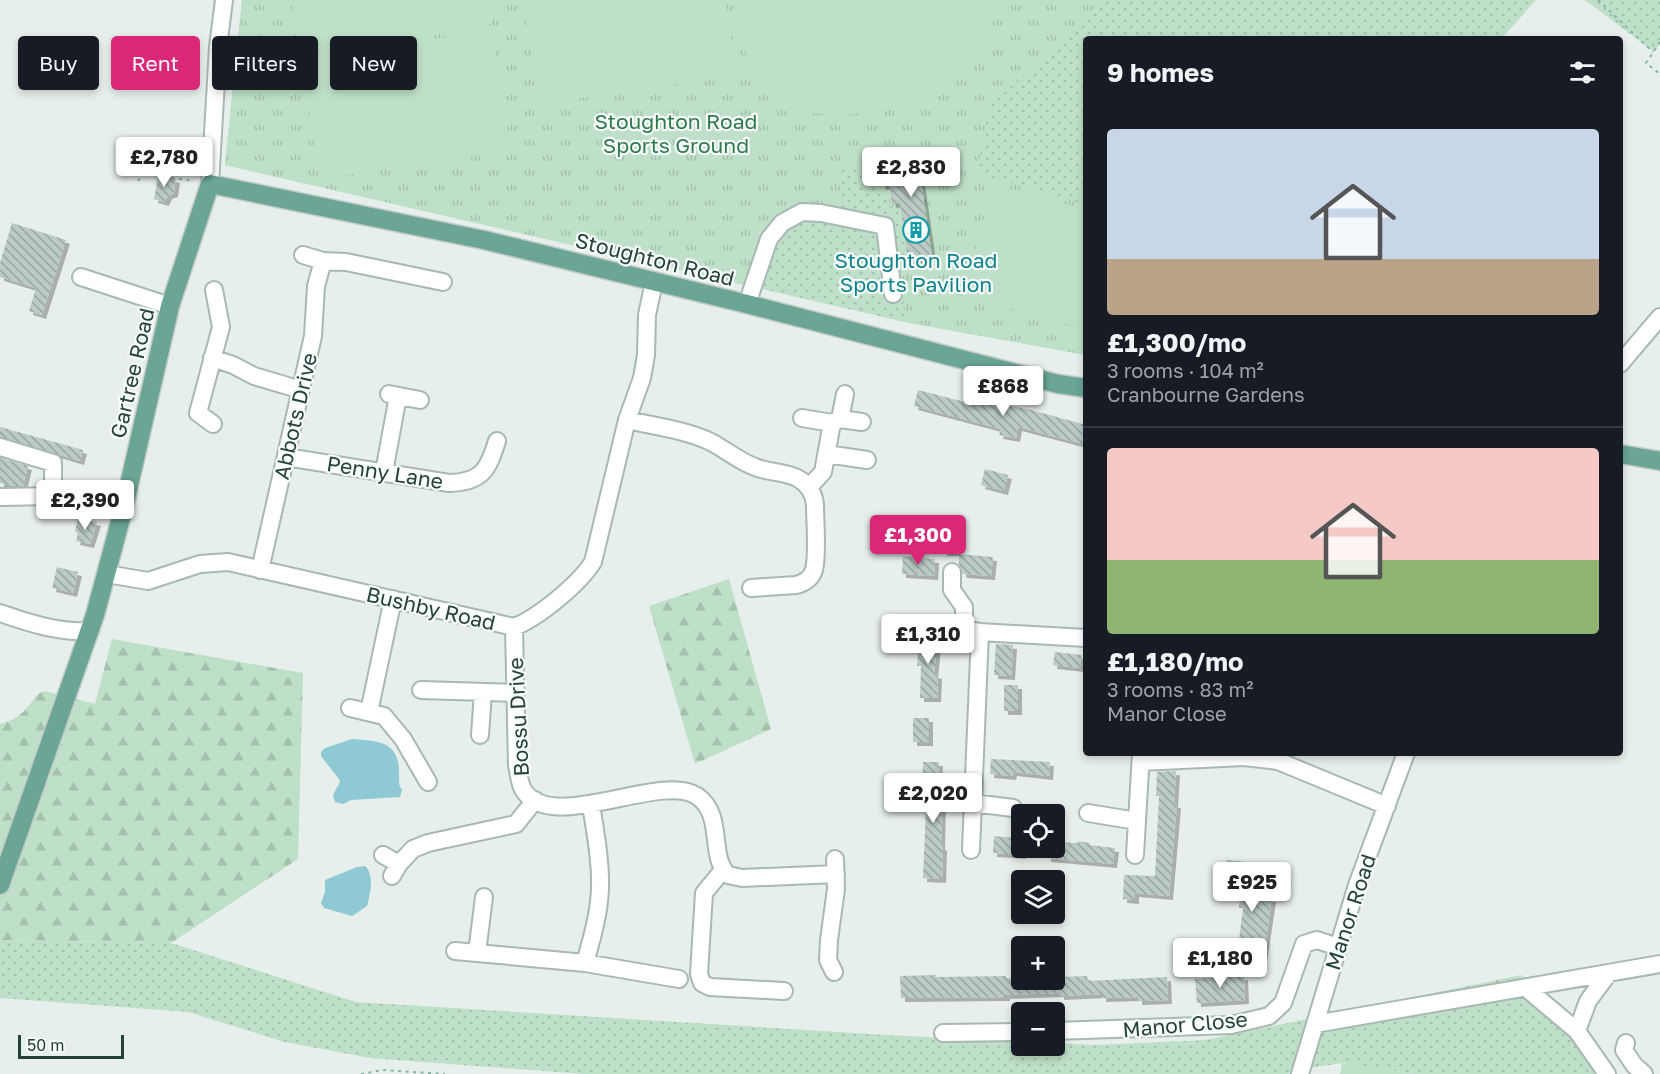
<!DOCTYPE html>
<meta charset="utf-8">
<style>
body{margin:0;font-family:"Golos Text",sans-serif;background:#20242c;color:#f1f3f6;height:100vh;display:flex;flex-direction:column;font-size:22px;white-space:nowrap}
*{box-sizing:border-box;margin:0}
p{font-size:20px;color:#9ea1a6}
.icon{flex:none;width:33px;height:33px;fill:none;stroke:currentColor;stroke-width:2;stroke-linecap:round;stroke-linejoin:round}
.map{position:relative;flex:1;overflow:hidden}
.panel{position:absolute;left:1083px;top:36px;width:540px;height:720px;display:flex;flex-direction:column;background:#171b24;border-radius:6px;box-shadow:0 3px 9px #0003}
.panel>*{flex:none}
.guide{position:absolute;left:18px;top:36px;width:570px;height:54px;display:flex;gap:12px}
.buttons{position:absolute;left:1011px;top:804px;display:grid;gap:12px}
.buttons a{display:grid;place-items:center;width:54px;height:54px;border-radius:6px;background:#171b24;box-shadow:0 3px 9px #0003;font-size:30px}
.scale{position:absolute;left:18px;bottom:15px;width:106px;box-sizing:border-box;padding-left:6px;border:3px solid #24423a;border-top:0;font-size:16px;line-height:21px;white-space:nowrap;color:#24423a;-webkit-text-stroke:4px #f7fbf9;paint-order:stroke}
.price{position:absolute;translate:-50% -51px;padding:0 14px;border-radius:6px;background:#fff;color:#222;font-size:20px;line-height:39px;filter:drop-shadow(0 2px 3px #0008)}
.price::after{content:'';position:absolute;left:50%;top:36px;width:18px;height:14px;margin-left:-9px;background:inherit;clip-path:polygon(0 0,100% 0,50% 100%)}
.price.active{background:#db2777;color:#fff}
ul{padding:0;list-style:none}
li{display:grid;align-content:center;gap:12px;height:318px;padding:0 24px}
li+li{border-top:2px solid #363941}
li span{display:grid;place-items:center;height:186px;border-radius:6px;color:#555}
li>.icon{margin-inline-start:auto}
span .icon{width:108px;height:108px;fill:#fffc;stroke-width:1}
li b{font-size:26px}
h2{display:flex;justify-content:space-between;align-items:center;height:72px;padding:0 24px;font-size:26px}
.tag{padding:0 21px;border-radius:6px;background:#171b24;box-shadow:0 3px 9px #0003;font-size:21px;line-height:54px}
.tag.active{background:#db2777;color:#fff}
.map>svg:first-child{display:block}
.grass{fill:url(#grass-dots)}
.forest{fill:url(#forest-firs)}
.park{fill:url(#park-tufts)}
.pitch{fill:#bfe0c8}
.water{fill:#8ec9d4}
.building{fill:url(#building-back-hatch);filter:url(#shadow)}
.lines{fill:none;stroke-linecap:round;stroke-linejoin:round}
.minor-casing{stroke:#a8b8b2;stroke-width:20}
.major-casing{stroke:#c2cac8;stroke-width:21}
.path{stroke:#86b3a5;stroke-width:2;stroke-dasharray:3 4.5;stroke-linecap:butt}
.minor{stroke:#fff;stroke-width:16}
.major{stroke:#6aa596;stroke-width:18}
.labels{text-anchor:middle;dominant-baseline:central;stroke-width:4.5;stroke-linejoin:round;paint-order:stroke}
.park-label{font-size:21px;fill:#2d7a4b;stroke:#f7fbf9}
.street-label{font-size:21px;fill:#24423a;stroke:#f7fbf9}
.culture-label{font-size:21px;fill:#0d838f;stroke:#f7fbf9}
</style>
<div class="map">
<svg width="1660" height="1074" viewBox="0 0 1660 1074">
<defs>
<pattern id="grass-dots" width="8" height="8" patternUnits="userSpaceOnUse" patternTransform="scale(1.5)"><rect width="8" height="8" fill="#bfe0c8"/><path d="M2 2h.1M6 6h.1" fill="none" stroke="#a4c1ad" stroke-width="1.8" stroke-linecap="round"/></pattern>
<pattern id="forest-firs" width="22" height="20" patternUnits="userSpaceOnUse" patternTransform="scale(1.5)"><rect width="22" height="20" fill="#bfe0c8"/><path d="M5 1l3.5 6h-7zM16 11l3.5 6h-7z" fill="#a4c1ad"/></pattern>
<pattern id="park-tufts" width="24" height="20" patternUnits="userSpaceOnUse" patternTransform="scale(1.5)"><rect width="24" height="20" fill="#bfe0c8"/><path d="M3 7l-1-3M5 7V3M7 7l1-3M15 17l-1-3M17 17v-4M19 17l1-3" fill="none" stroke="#a4c1ad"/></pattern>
<pattern id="building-back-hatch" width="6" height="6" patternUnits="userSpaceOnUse" patternTransform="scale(1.5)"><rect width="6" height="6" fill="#bbcac4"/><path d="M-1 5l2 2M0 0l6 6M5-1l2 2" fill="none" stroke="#98a6a0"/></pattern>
<filter id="shadow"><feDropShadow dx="4" dy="4" stdDeviation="0" flood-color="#0004"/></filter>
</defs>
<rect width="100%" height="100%" fill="#e6efeb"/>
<!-- grass -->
<path class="grass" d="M 242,0 L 1536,0 L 1501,39 L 1086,39 L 1086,355 L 909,323 L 225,165 Z
M 1585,0 L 1660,0 L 1660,43 L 1654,52 Z
M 0,940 L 171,943 L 356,1002 L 887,1035 L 1021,1042 L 1022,1046 L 1054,1046 L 1055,1043 L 1094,1045 L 1205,1040 L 1521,975 L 1584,1024 L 1617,1074 L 1414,1074 L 1342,1063 L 1309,1068 L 1287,1074 L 584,1074 L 370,1058 L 285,1042 L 188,1012 L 0,998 Z"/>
<!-- forest -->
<path class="forest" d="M 729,579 L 771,729 L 695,764 L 649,606 Z
M 112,639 L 303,673 L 298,859 L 171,943 L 0,940 L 0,724 C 10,722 20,716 27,708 C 34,701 35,693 45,691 L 95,704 Z"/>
<!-- park -->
<path class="park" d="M 242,0 L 1107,0 L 989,106 L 977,173 L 1086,204 L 1086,355 L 906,322 L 897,257 L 907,254 L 898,206 L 890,207 L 887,190 L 879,189 L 875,164 L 839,170 L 842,193 L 841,200 C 825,210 804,200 787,210 C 759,227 763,264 741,284 L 225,165 Z"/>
<!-- pitch -->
<path class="pitch" d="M 291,0 L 487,0 L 491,24 L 299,52 Z
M 523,0 L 726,0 L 736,75 L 538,104 Z
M 732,0 L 991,0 L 981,56 L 942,87 L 904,108 L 843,115 L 800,112 L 763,87 L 740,40 Z
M 492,31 L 510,151 L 319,179 L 302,58 Z
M 993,184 L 1086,210 L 1086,329 L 963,295 Z
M 1342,1063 L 1414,1074 L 1340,1074 Z"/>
<!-- water -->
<path class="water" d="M 352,739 C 376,741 399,740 399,772 C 400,781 397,783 402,790 L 400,797 L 351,800 L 343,804 L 335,802 L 333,795 L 340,782 L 339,779 L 321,756 L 321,752 L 325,748 Z
M 365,866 C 375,875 370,894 367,906 L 352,916 L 324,908 L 321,903 L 325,892 L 325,880 L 357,867 Z"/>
<!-- building -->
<path class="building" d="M 936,153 L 940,178 L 921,181 L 932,256 L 908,260 L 900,203 L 892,204 L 889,185 L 882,186 L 878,162 Z
M 158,176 L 176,179 L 174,193 L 168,195 L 165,202 L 154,199 Z
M 12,223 L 66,240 L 42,315 L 29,311 L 36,288 L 0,277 L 0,263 Z
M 918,390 L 965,402 L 966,397 L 1006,407 L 1006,405 L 1031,410 L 1086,425 L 1086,445 L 1018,427 L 1016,438 L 999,435 L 1001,429 L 914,406 Z
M 0,427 L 83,450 L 80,461 L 0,437 Z
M 0,458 L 28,466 L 23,486 L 13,486 L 0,483 Z
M 985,469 L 1008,475 L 1004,491 L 981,485 Z
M 78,518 L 97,522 L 90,544 L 76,541 L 78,533 L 75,532 Z
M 944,538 L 956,538 L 956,552 L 943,552 Z
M 959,554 L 993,557 L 991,576 L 963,574 L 959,564 Z
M 903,556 L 935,559 L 934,576 L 902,574 Z
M 57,567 L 78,572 L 73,593 L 52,588 Z
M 920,632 L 938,634 L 934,674 L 938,675 L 937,698 L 920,698 L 921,666 L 917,666 Z
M 996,644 L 1013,645 L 1011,676 L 994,675 Z
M 1055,652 L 1082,655 L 1080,668 L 1053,665 Z
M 1004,685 L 1018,685 L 1018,711 L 1004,711 Z
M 913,718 L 929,718 L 929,742 L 913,742 Z
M 991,759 L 1050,762 L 1049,776 L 1013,772 L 1012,776 L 990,774 Z
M 923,762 L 939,762 L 937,803 L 942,803 L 941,846 L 943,847 L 942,879 L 923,878 L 927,785 L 922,785 Z
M 1176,771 L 1174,804 L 1177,804 L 1169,896 L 1135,893 L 1135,900 L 1123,899 L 1124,875 L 1155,876 L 1159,796 L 1156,796 L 1157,772 Z
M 994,836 L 1022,839 L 1022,855 L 993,853 Z
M 1078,841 L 1090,843 L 1089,845 L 1115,848 L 1113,864 L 1047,858 L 1048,848 L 1054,848 L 1054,842 L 1078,843 Z
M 1226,860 L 1260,863 L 1257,897 L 1272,898 L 1261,972 L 1242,970 L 1246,941 L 1239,940 L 1243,908 L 1239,908 L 1242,876 L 1225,874 Z
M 936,975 L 936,977 L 1006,976 L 1006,978 L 1022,978 L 1022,980 L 1059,980 L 1059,977 L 1087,976 L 1088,981 L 1167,977 L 1168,1000 L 1138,1001 L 1138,997 L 1102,998 L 1102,994 L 1060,996 L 1060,993 L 1006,995 L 1006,997 L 901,998 L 900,976 Z
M 1244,976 L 1245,1000 L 1197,1003 L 1195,979 Z"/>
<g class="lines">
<!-- minor casing -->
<g class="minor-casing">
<path id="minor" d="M 210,184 L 218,47 L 224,0
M 303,255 L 323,261 L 346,262 L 443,282
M 81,277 L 170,306
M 747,304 L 769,239 L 782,223 L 802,212 L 821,213 L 885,226 L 893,294
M 212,358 L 233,365 L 254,376 L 301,390
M 1620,364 L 1660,317
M 389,394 L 420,400
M 802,418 L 832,423 L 823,472 L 809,487
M 840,419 L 862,422
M 627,420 C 654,426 686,430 711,442 C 726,450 739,461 755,467 C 769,473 786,471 799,479 C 809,485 814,494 815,505 C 815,523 818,554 814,570 C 811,579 804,583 796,585 L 751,588
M 832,423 L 840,419 L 845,394
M 213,424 L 198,413 L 221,327 L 214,290
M 0,447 L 53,463 L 53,484 L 56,496
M 827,454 L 867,460
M 286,457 L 449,483 C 482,482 488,470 497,441
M 384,472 L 398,396
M 0,497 L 56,496 L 124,507
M 260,570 L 313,336 L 316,286 L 323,261
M 952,572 L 952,590 L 964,607 L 964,630
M 107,574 L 148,581 L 200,564 L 228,562 L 514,627 C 538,618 579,584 593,562 L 627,420 L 642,378 L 646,355 L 647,315 L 654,282
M 0,613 C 29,623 59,633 90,631
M 514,627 L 517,765 C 519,774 519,784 524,791 C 553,834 660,772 697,796 C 725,815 708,856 728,875 L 742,878 L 836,874
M 953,628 L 980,632 L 1086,638
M 421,690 L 515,693
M 350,708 L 384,716 L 403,739 L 428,782
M 369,712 L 393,599
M 480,735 L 483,692
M 1141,762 L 1244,757 L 1278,761 L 1387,806
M 973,803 L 1013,808
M 1088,813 L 1137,821
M 971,850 L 980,632
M 383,855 L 399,864
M 1135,855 L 1141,753
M 723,870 L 704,893 L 699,974 L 702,983 L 710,987 L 784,991
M 392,876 L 399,864 L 413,849 L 428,843 L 516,824 L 535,800
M 455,951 L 585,963 L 679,979
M 477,953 L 484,897
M 585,963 C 592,938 599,914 600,889 C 601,860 595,832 591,804
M 834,972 L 828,960 L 829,940 L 836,889 L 835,859
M 1526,988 L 1577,1031 L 1607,1074
M 1315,1024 L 1660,964
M 1054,1031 L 1231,1025 L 1269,1016 L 1283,1003 L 1304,944 L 1317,940 L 1338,947
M 1577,1031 L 1588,1001 L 1608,974
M 943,1033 L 1022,1032
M 1626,1043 L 1624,1050 L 1634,1065 L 1644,1074
M 1300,1074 L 1357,885 L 1406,753"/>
</g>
<!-- major casing -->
<g class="major-casing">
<path id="major" d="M 1620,454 L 1660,461
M 0,885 L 95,615 L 124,507 L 170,306 L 210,184 L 484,240 L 747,304 L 1058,384 L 1086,388"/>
</g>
<!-- path -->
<path class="path" d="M 1598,0 L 1653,52
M 1660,42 L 1646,63 L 1660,74
M 138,181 L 143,174 L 194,181
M 361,1074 L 383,1070 L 445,1074"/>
<!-- minor -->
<use href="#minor" class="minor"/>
<!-- major -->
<use href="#major" class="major"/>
</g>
<!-- icons -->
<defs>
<g id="building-ring" transform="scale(1.35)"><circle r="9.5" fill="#f7fbf9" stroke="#0f9aa8" stroke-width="1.5"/><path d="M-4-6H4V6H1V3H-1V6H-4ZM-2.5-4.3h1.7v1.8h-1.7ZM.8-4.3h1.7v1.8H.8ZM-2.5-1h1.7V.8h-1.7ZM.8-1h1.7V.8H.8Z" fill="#0f9aa8"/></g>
</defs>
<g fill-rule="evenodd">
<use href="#building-ring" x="916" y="230"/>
</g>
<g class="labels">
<!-- park labels -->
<g class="park-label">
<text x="676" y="121">Stoughton Road<tspan x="676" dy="24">Sports Ground</tspan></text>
</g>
<!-- street labels -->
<g class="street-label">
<text transform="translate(655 259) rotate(14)">Stoughton Road</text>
<text transform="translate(132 373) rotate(-77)">Gartree Road</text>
<text transform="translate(295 416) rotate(-77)">Abbots Drive</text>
<text transform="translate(385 472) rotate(9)">Penny Lane</text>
<text transform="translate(431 608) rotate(13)">Bushby Road</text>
<text transform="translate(518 717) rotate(-93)">Bossu Drive</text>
<text transform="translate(1350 912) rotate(-72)">Manor Road</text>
<text transform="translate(1185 1024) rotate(-5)">Manor Close</text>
</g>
<!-- culture labels -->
<g class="culture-label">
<text x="916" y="260">Stoughton Road<tspan x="916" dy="24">Sports Pavilion</tspan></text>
</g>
</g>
</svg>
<div class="buttons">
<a><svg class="icon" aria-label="locate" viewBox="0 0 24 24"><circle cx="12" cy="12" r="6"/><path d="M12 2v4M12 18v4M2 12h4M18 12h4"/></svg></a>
<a><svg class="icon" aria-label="layers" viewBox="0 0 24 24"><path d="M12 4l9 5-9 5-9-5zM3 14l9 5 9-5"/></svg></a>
<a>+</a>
<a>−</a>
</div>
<div class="scale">50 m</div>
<b class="price" style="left:164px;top:188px">£2,780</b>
<b class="price" style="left:911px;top:198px">£2,830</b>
<b class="price" style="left:1003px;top:417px">£868</b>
<b class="price" style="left:85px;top:531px">£2,390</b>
<b class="price active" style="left:918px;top:566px">£1,300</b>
<b class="price" style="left:928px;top:665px">£1,310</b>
<b class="price" style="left:933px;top:824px">£2,020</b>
<b class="price" style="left:1252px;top:913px">£925</b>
<b class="price" style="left:1220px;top:989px">£1,180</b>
<div class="guide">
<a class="tag">Buy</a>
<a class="tag active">Rent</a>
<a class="tag">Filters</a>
<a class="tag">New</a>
</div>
<section class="panel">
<h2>9 homes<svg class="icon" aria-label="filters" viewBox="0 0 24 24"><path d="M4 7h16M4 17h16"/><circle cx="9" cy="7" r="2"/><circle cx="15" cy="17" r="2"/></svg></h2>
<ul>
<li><span style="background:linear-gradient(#c9d6e8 70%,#b9a48a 0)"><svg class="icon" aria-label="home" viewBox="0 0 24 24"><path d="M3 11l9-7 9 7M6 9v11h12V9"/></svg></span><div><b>£1,300/mo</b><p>3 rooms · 104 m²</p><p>Cranbourne Gardens</p></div></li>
<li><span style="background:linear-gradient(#f6c9c9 60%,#8fb573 0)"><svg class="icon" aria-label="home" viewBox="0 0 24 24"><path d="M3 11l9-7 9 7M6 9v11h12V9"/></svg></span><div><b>£1,180/mo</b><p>3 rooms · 83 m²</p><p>Manor Close</p></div></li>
</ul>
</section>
</div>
